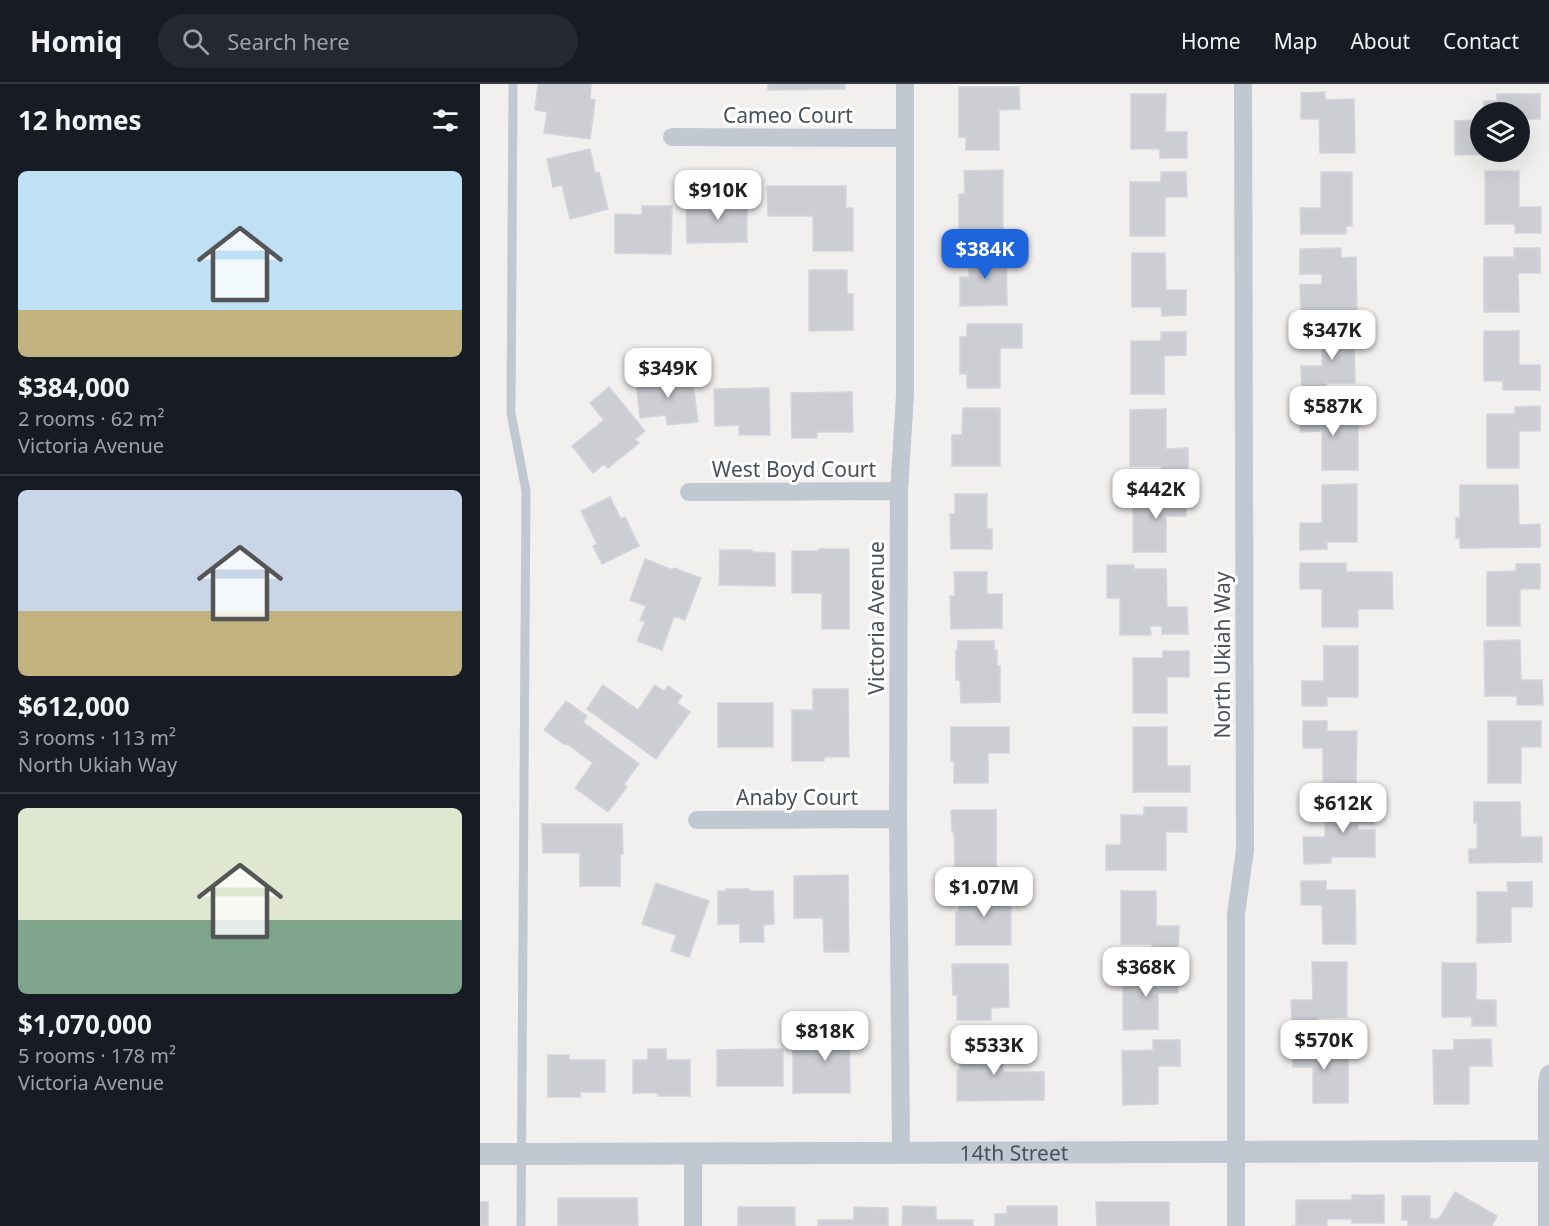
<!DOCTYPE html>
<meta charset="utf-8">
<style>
body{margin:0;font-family:"Noto Sans",sans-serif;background:#242831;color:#f1f3f6;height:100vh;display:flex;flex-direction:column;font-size:22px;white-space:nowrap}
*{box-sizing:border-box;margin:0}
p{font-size:20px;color:#9ea1a6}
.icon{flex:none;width:33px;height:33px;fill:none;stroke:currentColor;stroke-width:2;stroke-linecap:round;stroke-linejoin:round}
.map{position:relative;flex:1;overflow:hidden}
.drawer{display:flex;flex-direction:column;background:#171b24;width:480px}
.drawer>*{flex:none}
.controls{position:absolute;left:990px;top:18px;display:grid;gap:12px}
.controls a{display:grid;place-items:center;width:60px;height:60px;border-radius:50%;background:#171b24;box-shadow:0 6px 24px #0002;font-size:30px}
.price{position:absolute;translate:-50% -51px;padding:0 14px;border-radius:12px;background:#fff;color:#222;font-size:20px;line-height:39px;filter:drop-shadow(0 2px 3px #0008)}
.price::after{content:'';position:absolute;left:50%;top:36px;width:18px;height:14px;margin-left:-9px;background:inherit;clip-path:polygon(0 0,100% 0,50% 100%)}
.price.active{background:#1e64dd;color:#fff}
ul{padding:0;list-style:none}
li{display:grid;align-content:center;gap:12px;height:318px;padding:0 18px}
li+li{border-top:2px solid #363941}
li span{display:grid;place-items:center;height:186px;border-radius:9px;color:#555}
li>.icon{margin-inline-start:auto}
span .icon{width:108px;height:108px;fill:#fffc;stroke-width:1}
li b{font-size:26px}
h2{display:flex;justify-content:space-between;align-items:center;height:72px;padding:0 18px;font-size:26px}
header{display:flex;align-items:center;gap:36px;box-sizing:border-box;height:84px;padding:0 30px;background:#171b24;border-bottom:2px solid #363941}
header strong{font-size:28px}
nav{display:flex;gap:33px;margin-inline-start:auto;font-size:21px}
.search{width:420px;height:54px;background:#242831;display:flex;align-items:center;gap:15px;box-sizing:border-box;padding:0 21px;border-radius:33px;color:#9ea1a6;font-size:22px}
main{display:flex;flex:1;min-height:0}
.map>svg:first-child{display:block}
.building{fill:#ccced4;stroke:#d3d5db;stroke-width:1.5}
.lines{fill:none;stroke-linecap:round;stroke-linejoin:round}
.service{stroke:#c0c9d1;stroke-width:9}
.minor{stroke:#c0c9d1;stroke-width:18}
.tertiary{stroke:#c0c9d1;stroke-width:22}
.labels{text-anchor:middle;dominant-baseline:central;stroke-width:6;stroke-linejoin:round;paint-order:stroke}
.street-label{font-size:21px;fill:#48515c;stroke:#fff}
</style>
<header>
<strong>Homiq</strong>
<div class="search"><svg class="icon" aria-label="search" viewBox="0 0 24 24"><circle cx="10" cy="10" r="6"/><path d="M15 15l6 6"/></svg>Search here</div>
<nav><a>Home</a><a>Map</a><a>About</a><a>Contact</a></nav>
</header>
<main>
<section class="drawer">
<h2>12 homes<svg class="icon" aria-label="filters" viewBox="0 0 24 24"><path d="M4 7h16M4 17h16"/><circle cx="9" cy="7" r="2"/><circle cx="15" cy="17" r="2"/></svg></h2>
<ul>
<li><span style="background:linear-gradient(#bfe0f5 75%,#c2b280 0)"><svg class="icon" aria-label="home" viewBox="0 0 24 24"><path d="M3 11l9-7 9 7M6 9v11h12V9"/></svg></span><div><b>$384,000</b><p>2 rooms · 62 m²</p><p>Victoria Avenue</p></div></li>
<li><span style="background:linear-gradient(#c9d6e8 65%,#c2b280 0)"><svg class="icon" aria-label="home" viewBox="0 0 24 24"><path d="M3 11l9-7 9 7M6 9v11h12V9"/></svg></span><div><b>$612,000</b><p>3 rooms · 113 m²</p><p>North Ukiah Way</p></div></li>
<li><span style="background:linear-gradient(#dfe7d0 60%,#7fa58c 0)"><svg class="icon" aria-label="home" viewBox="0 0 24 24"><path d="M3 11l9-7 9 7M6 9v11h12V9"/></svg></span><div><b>$1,070,000</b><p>5 rooms · 178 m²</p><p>Victoria Avenue</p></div></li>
</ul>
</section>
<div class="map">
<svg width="1069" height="1142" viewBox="0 0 1069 1142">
<rect width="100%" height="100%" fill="#f2efef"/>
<!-- building -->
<path class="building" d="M 58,0 L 111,0 L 110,15 L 115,16 L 110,55 L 64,49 L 67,28 L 55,26 Z
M 288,0 L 365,0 L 365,5 L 288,6 Z
M 479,3 L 539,3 L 540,25 L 519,26 L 519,66 L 486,66 L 486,53 L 479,53 Z
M 845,8 L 845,16 L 874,15 L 875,69 L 840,69 L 839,35 L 821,35 L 821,9 Z
M 651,10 L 686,10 L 685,48 L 707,48 L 707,74 L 680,74 L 680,65 L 651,65 Z
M 1017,10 L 1060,10 L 1060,35 L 1040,35 L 1040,28 L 1004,28 L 1004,17 L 1017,17 Z
M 1000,36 L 1000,68 L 1038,68 L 1038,70 L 975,71 L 975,37 Z
M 110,65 L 115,89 L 119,88 L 128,125 L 90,135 L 82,101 L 73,103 L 67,75 Z
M 523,86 L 523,146 L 479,146 L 479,110 L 485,110 L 484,87 Z
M 1005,87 L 1039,87 L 1039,123 L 1061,123 L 1061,149 L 1035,149 L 1035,140 L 1005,140 Z
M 681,88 L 706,88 L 707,113 L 685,113 L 685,152 L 650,152 L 650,98 L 681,98 Z
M 841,88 L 872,88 L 872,142 L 866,142 L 866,150 L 821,150 L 820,124 L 841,124 Z
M 287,102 L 366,102 L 366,124 L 373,124 L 373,167 L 333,167 L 333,132 L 288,132 Z
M 267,114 L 267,158 L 207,159 L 206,120 L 231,120 L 231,115 Z
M 162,122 L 192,122 L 191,170 L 135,169 L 135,130 L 162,131 Z
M 861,164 L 861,174 L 876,173 L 877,228 L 821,228 L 820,201 L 842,200 L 842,190 L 820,190 L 820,165 Z
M 1034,164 L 1060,164 L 1060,189 L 1038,189 L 1039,228 L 1004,228 L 1004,173 L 1034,173 Z
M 526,166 L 527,221 L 480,222 L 480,193 L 489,193 L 489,167 Z
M 652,169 L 685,169 L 686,206 L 706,206 L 706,231 L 682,232 L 681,223 L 652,223 Z
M 329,186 L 367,186 L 367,210 L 373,210 L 373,246 L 329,247 Z
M 487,240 L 542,240 L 542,264 L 520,264 L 520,304 L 487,304 L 487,290 L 480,290 L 480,253 L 487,253 Z
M 874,244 L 875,299 L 846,299 L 846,306 L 822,307 L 821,282 L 842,282 L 842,245 Z
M 1004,247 L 1039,247 L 1039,281 L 1060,281 L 1060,306 L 1023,306 L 1023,297 L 1004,297 Z
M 681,248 L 706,248 L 706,271 L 684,272 L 684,310 L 651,310 L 651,257 L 681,257 Z
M 212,291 L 218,338 L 187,341 L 186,331 L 160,334 L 156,297 Z
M 129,303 L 165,347 L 155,355 L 159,359 L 128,384 L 124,380 L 113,389 L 92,362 L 124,336 L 110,319 Z
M 289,304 L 290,351 L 259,351 L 259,341 L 235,342 L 234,305 Z
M 372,308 L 373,348 L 337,348 L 337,354 L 312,354 L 311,309 Z
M 820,322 L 846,322 L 847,332 L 878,331 L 878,386 L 842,386 L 842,347 L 820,348 Z
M 1060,322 L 1060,347 L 1039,347 L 1039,384 L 1007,384 L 1007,330 L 1035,330 L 1035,323 Z
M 483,324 L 520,324 L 520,382 L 472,382 L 472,351 L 482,351 Z
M 686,325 L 686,365 L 708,364 L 708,390 L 682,390 L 682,382 L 650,382 L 650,326 Z
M 877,400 L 877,458 L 847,458 L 847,465 L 820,466 L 820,439 L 842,439 L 842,401 Z
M 980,401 L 1038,401 L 1039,441 L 1060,440 L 1060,463 L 980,464 L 980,454 L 976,454 L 976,434 L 980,434 Z
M 682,406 L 706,406 L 706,432 L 686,432 L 686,468 L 653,468 L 653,415 L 682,414 Z
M 475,410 L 507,410 L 507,445 L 512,445 L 512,465 L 471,465 L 470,430 L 475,430 Z
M 130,413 L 141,435 L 145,433 L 159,462 L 122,480 L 113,462 L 117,460 L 101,427 Z
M 339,465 L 369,465 L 369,545 L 342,545 L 342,509 L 312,509 L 312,467 L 339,467 Z
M 240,466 L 272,466 L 272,468 L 295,469 L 295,502 L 239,501 Z
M 165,475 L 193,486 L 194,484 L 221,494 L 205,536 L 194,532 L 182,566 L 157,557 L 165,538 L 160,536 L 166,522 L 150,516 Z
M 820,479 L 866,479 L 866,488 L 912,488 L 913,525 L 878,525 L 878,543 L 842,543 L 842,505 L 820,505 Z
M 1036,480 L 1060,480 L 1060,505 L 1040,505 L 1040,542 L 1007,542 L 1007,488 L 1036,487 Z
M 627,481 L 654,481 L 654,485 L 686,485 L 687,523 L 707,523 L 708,550 L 682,550 L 682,542 L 670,542 L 671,551 L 640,551 L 640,514 L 627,514 Z
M 474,488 L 507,488 L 507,510 L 522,510 L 522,544 L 471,545 L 470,512 L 475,512 Z
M 1040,556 L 1041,596 L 1062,596 L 1063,621 L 1037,621 L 1037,612 L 1005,612 L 1004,557 Z
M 478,557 L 514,557 L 514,566 L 517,566 L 517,582 L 520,582 L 520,618 L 481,619 L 480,596 L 476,596 L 476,566 L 478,566 Z
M 844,562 L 878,562 L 878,613 L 847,613 L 847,622 L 822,622 L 822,597 L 844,597 Z
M 683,567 L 709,567 L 709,593 L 687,593 L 687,629 L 653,629 L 653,574 L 683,574 Z
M 123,601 L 158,626 L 175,601 L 184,607 L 188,602 L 202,612 L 197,619 L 210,628 L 176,675 L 107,625 Z
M 333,605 L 368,605 L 369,673 L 344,673 L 344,677 L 312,677 L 312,626 L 333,626 Z
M 86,617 L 107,632 L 103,638 L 159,680 L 144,700 L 147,703 L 128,728 L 95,704 L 113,679 L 87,660 L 85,661 L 64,646 Z
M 238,619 L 293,619 L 293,663 L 238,663 Z
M 823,637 L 847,637 L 847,647 L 877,647 L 876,699 L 843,698 L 843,664 L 823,664 Z
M 1008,637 L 1061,637 L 1061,663 L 1041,663 L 1041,699 L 1008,699 Z
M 471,643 L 529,643 L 529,669 L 508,669 L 508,699 L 474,699 L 474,677 L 471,677 Z
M 653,643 L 687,643 L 687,682 L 710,682 L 710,708 L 653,708 Z
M 894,718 L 894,740 L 878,740 L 878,746 L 895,746 L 895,773 L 851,773 L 851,779 L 824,780 L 823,753 L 845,753 L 845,719 Z
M 994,718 L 1040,718 L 1041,753 L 1062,753 L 1062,778 L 989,779 L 989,765 L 997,765 L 997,739 L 994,739 Z
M 664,723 L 707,723 L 707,748 L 686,748 L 686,786 L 626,786 L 626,761 L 641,761 L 641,731 L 664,731 Z
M 471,726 L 516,726 L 516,783 L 475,783 L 474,748 L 472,748 Z
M 62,740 L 142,740 L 143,770 L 140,770 L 140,802 L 100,802 L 100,769 L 63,769 Z
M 368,791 L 369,868 L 344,868 L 343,834 L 314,834 L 314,792 Z
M 821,797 L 846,797 L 846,806 L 875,806 L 876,860 L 843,860 L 842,821 L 821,821 Z
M 1027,798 L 1052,798 L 1052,823 L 1031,823 L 1031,858 L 997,859 L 997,808 L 1028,808 Z
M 176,799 L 229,817 L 209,873 L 191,867 L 196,851 L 162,840 Z
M 246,805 L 269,805 L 269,807 L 293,807 L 294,840 L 283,841 L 284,858 L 260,858 L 260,840 L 238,840 L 238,807 L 246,807 Z
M 513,805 L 531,810 L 531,861 L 476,861 L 476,828 L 479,828 L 479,806 Z
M 641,807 L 676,807 L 676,842 L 699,842 L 698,868 L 672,868 L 672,860 L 641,860 Z
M 832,878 L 867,878 L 867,933 L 837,934 L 837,942 L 812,942 L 811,916 L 833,916 Z
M 962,879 L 996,879 L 996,916 L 1016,916 L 1016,942 L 992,942 L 992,933 L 962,933 Z
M 472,880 L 528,880 L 529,923 L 511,924 L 511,936 L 477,936 L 477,911 L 473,911 Z
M 672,884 L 698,884 L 698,909 L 678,909 L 678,945 L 643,946 L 643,892 L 673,892 Z
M 343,933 L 369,933 L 370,1009 L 313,1009 L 313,966 L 344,966 Z
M 1011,955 L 1012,982 L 989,982 L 989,1020 L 954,1020 L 953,966 L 974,966 L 974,956 Z
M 673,956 L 700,956 L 700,982 L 678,982 L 678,1020 L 643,1021 L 642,967 L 673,966 Z
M 813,956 L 838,956 L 838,965 L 868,965 L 868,1019 L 833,1019 L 833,983 L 813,983 Z
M 479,958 L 523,958 L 523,988 L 564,988 L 564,1016 L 477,1017 L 477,986 L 480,986 Z
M 168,965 L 186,965 L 186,976 L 210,976 L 210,1012 L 178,1012 L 178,1009 L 153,1009 L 153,976 L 168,976 Z
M 303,965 L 303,1002 L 237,1002 L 237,966 Z
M 68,971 L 89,971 L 89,976 L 125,976 L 125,1008 L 100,1008 L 100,1013 L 68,1013 Z
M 975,1108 L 1017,1132 L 1012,1142 L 928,1142 L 928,1136 L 922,1136 L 922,1112 L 950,1112 L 950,1135 L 959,1135 Z
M 872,1111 L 904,1111 L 904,1139 L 872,1139 L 872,1135 L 847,1135 L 847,1142 L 811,1142 L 816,1142 L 816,1116 L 872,1116 Z
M 78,1114 L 157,1114 L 158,1142 L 78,1142 Z
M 0,1118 L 8,1118 L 8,1142 L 0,1142 Z
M 616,1118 L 689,1118 L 689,1142 L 617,1142 Z
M 423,1122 L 456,1123 L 456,1136 L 493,1136 L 493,1142 L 422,1142 Z
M 527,1122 L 577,1122 L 577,1142 L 515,1142 L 515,1130 L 527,1130 Z
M 258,1123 L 315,1123 L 315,1142 L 258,1142 Z
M 374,1123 L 408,1124 L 408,1142 L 338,1142 L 338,1136 L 374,1136 Z"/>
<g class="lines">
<!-- service -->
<path class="service" d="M 33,0 L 31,329 L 46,407 L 41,1142"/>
<!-- minor -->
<path class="minor" d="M 192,53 L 425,54
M 209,408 L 419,407
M 217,736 L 418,735
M 421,1068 L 418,735 L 419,407 L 425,311 L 425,0
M 213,1142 L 213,1069
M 756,1142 L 756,830 L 765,766 L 763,0
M 1067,1142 L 1067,999 L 1069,990"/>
<!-- tertiary -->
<path class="tertiary" id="s1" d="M 0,1070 L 1069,1067"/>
</g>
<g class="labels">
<!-- street labels -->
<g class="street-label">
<text x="308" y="31">Cameo Court</text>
<text x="314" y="385">West Boyd Court</text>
<text transform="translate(396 534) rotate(-90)">Victoria Avenue</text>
<text transform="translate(742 571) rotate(-90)">North Ukiah Way</text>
<text x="317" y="713">Anaby Court</text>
<text stroke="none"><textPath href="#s1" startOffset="534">14th Street</textPath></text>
</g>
</g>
</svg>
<div class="controls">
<a><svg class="icon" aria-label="layers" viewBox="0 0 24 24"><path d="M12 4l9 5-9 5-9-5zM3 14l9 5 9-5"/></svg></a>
</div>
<b class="price" style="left:238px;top:137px">$910K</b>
<b class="price active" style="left:505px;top:196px">$384K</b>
<b class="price" style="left:852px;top:277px">$347K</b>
<b class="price" style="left:188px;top:315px">$349K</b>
<b class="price" style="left:853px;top:353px">$587K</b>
<b class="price" style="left:676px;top:436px">$442K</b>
<b class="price" style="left:863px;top:750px">$612K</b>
<b class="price" style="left:504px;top:834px">$1.07M</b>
<b class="price" style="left:666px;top:914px">$368K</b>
<b class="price" style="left:345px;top:978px">$818K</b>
<b class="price" style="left:844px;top:987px">$570K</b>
<b class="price" style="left:514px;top:992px">$533K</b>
</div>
</main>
